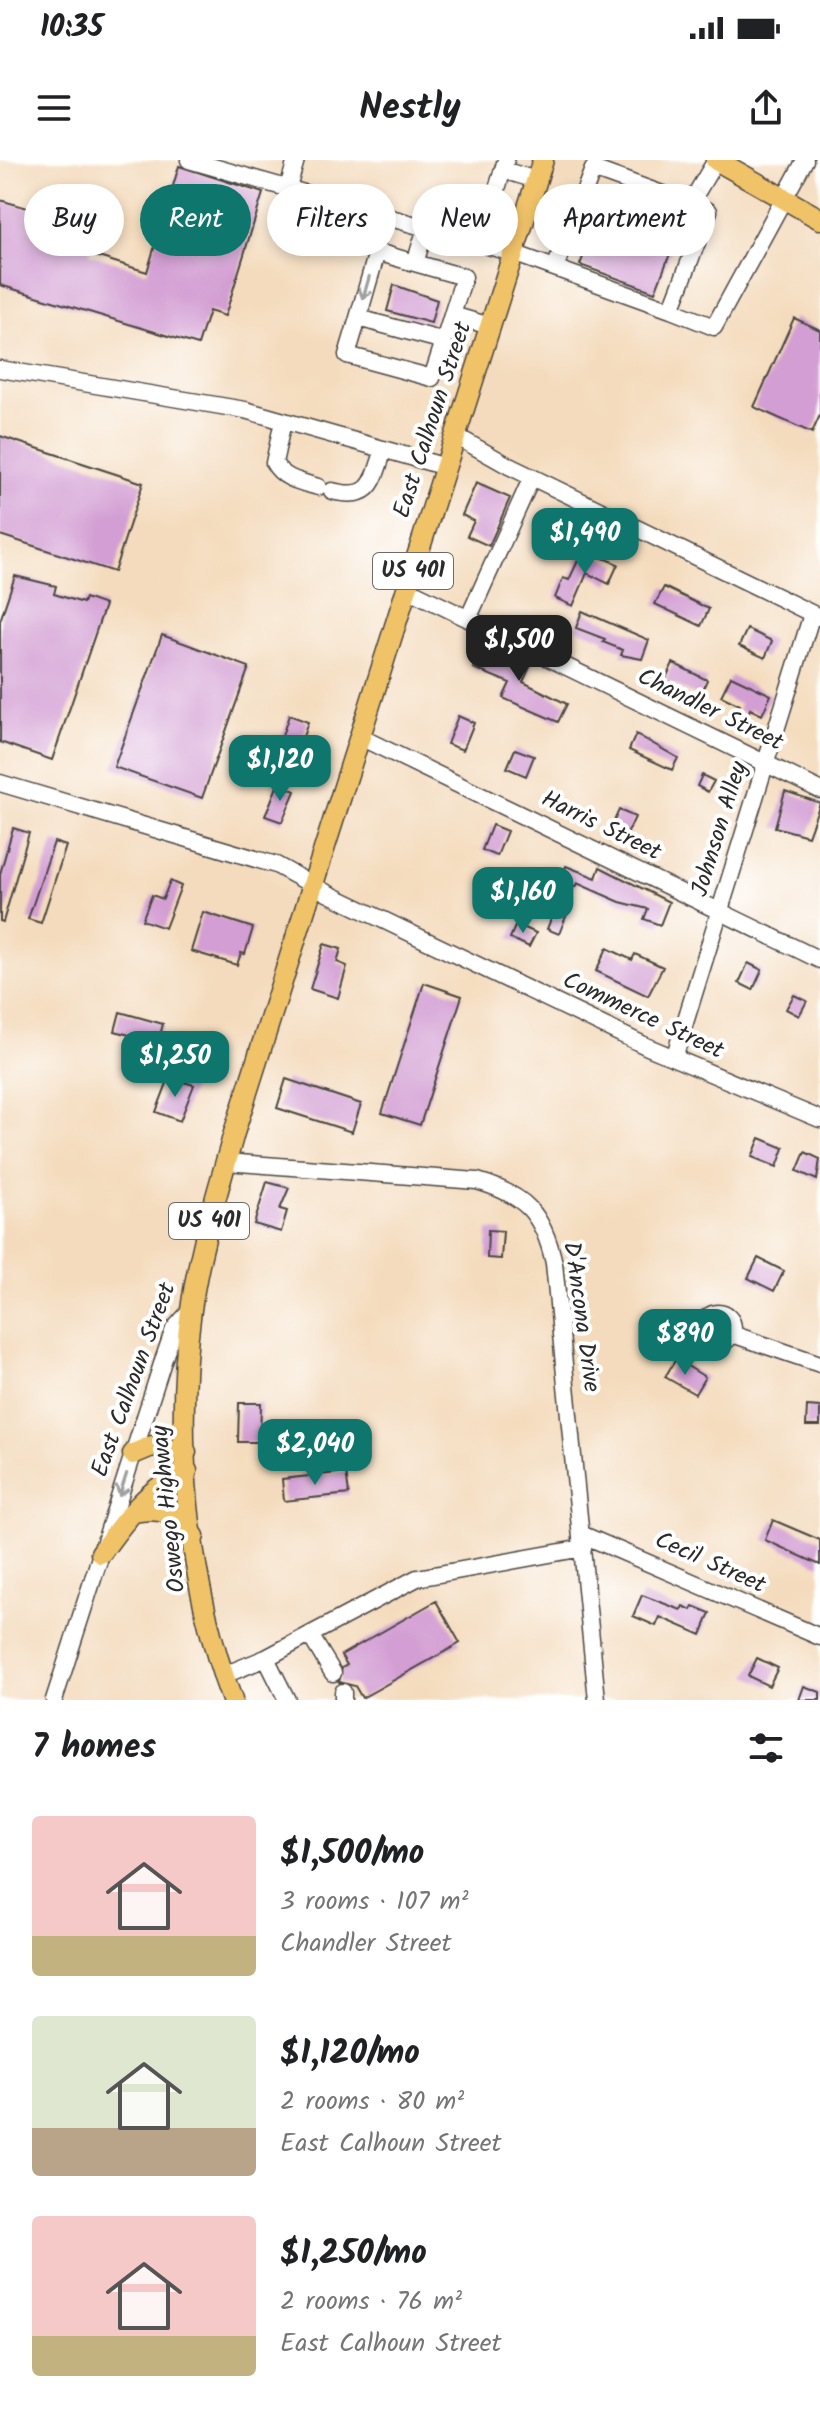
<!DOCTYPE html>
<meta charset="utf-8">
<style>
body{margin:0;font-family:Kalam,sans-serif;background:#f2f2f2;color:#202124;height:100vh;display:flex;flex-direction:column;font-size:30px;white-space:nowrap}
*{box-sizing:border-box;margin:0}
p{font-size:26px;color:#757577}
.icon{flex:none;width:44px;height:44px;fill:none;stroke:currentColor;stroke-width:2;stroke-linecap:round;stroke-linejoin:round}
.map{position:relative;height:1540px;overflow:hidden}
.drawer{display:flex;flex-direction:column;background:#fff;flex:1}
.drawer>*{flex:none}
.guide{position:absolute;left:24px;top:24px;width:772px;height:72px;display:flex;gap:16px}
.price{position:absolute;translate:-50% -68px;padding:0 18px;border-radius:16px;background:#0f766e;color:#fff;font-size:26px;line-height:52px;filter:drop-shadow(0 2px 4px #0008)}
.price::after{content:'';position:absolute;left:50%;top:48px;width:24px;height:18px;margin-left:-12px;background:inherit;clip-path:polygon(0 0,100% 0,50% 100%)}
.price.active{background:#222;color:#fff}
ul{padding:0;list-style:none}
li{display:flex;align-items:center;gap:24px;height:200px;padding:0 32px}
li span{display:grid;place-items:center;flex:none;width:224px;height:160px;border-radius:8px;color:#555}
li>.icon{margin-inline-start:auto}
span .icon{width:96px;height:96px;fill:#fffc;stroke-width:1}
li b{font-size:34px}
h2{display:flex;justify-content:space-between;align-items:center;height:96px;padding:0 32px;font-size:34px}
.tag{padding:0 28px;border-radius:36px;background:#fff;box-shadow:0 4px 12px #0003;font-size:28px;line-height:72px}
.tag.active{background:#0f766e;color:#fff}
.status{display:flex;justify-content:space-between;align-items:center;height:56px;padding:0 40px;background:#fff;direction:ltr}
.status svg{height:22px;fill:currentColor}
header{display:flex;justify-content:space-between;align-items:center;height:104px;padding:0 32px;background:#fff;font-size:36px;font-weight:600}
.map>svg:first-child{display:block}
.building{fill:#d39ed3}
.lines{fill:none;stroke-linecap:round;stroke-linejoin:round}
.minor-casing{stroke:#494541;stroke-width:19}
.major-casing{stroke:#494541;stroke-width:23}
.minor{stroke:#fff;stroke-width:16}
.major{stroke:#f0c369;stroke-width:20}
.oneway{stroke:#a0a0a0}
.labels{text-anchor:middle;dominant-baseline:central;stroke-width:8;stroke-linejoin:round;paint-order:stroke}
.shield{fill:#fff;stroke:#6b6b6b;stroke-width:2}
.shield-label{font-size:22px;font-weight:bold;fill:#2b2b2b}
.street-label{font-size:24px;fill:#2b2b2b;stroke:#fff}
</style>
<div class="status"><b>10:35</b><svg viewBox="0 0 49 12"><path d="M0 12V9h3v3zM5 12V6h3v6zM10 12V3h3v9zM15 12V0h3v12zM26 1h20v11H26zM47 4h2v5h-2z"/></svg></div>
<header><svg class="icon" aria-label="menu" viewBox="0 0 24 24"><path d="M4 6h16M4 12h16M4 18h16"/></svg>Nestly<svg class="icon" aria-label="share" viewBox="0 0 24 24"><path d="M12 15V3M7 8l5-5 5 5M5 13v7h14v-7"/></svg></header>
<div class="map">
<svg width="820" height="1540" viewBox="0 0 820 1540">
<rect width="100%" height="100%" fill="#fff"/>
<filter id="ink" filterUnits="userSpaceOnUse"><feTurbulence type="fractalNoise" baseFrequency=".0125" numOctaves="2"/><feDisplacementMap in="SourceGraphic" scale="16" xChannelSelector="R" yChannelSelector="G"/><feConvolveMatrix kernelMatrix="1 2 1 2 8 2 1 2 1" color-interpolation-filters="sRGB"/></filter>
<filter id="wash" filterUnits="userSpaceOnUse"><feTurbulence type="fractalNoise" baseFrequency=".006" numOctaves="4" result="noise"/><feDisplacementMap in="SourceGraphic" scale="32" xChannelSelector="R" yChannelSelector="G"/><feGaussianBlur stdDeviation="1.8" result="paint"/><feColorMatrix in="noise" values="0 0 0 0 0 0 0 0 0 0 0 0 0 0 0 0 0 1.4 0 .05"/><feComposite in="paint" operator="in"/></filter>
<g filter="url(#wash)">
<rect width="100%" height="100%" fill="#f4dbbd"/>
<g id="blocks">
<!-- building -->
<path class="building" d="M 179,6 L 263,33 L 225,156 L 209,151 L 198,185 L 0,125 L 0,40 L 69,60 L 67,67 L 95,75 L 89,94 L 147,112 Z
M 612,46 L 679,71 L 655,132 L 580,105 L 600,52 Z
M 394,125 L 437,140 L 431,163 L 387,151 Z
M 794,158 L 820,170 L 820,255 L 812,273 L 754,247 Z
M 0,276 L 143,323 L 114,412 L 0,375 Z
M 476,323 L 510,338 L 489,386 L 467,376 L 474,361 L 462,355 Z
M 583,390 L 618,404 L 609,424 L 587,413 L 573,446 L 555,438 L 563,418 L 569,420 Z
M 15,416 L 56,426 L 54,434 L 83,443 L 85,438 L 105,445 L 52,600 L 0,582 L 0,461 Z
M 664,427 L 709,449 L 701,466 L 655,444 Z
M 582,451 L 649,480 L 642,499 L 621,495 L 623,490 L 603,482 L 605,479 L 576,468 Z
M 747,469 L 772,481 L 765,498 L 739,486 Z
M 162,475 L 249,507 L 202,638 L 114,607 Z
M 483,487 L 501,495 L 504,489 L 531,505 L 523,522 L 567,544 L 558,562 L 503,538 L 510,523 L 473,508 Z
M 673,503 L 707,520 L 699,537 L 665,520 Z
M 731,516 L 771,535 L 762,555 L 750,549 L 748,554 L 738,550 L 740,545 L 721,536 Z
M 289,555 L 308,562 L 293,606 L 274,600 Z
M 458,556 L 474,563 L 463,590 L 447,584 Z
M 636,574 L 678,598 L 672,610 L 629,590 Z
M 515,589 L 534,596 L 526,616 L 507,608 Z
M 702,615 L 714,621 L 708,632 L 697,626 Z
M 278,624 L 295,631 L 282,662 L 265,656 Z
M 785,631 L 820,643 L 808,676 L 775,667 Z
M 619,650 L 635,657 L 624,681 L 608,674 Z
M 492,665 L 507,671 L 497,696 L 482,690 Z
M 13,668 L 29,673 L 3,762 L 0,761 L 0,714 Z
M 54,682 L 66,686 L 41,763 L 28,759 Z
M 566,706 L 596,718 L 600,707 L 669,742 L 660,765 L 644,759 L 648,749 L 620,742 L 577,723 L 575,727 L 560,721 Z
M 170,721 L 181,726 L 165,768 L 142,760 L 152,735 L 163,739 Z
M 555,749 L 567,754 L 559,774 L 547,769 Z
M 203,752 L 253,768 L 245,794 L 241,793 L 237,805 L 191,791 Z
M 516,764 L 536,773 L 529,787 L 510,778 Z
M 324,784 L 341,789 L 337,802 L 347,806 L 338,838 L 310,829 Z
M 607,788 L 632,800 L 635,794 L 663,807 L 648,836 L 596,811 Z
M 748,803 L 762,810 L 753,830 L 739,823 Z
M 424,823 L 462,836 L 420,965 L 382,953 Z
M 794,835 L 807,841 L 799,856 L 786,849 Z
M 120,852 L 163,864 L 158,883 L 115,871 Z
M 169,918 L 194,925 L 180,961 L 156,952 Z
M 286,919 L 361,944 L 352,972 L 277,948 Z
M 760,978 L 784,988 L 777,1007 L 752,997 Z
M 805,992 L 820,999 L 817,1020 L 797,1011 Z
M 267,1022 L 289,1028 L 280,1049 L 287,1051 L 281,1072 L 254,1064 Z
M 488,1070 L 503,1071 L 501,1099 L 487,1098 Z
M 758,1098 L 784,1111 L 774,1131 L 748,1118 Z
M 667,1163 L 669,1189 L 649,1191 L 647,1164 Z
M 676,1199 L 705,1217 L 695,1234 L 665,1217 Z
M 239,1243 L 261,1243 L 260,1282 L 238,1282 Z
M 807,1246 L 820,1247 L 820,1266 L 806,1266 Z
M 346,1312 L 349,1334 L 284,1341 L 282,1319 Z
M 773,1360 L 820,1380 L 820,1405 L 765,1380 Z
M 642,1435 L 681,1450 L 683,1446 L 691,1450 L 693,1446 L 710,1453 L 701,1475 L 660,1457 L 656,1466 L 633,1456 Z
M 436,1441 L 460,1483 L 362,1538 L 355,1526 L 339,1522 L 342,1508 L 347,1505 L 341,1495 Z
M 757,1498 L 778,1508 L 769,1526 L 748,1516 Z
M 804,1526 L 820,1532 L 820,1540 L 799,1540 Z"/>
</g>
</g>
<g filter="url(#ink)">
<use href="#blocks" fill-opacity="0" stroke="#494541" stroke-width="2"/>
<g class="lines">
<!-- minor casing -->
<g class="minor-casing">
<path id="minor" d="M 189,0 L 513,93 L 671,150 L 709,51 L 593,9 L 555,108
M 503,10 L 536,20
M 288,28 L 296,0
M 690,44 L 716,0
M 426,68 L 415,103 L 464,117 L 452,155 L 490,166
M 480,83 L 506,0
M 415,103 L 377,92 L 358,158 L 444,181 L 452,155
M 671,150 L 714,167 L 805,0
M 358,158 L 347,195 L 432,218 L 444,181
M 0,209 L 245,250 L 446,307
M 283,261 L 274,303 C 283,319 301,322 318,327
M 456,276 L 509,306 L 819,457
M 332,331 C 372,341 373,322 384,289
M 407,429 L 820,630
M 468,459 L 532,317
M 360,577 L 820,800
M 0,623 L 276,705 L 327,733 L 648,887 L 820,959
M 674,898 L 812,454
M 226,1002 L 477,1021 C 526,1035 543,1054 554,1103 L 597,1540
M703 1168a15 15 0 1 1 30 0a15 15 0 1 1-30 0Z
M 732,1174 L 820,1204
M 581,1374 L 820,1477
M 310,1475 L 333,1513
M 266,1498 L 417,1418 L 583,1388
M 224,1515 L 266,1498 L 287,1540
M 343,1532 L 343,1540
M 54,1540 L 164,1198 L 174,1169 L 191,1150"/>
</g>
<!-- major casing -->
<g class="major-casing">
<path id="major" d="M 716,0 L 820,59
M 133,1294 L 152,1286 L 186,1292
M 133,1352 C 163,1346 175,1354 194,1376
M 101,1393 C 123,1362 150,1326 187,1311
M 232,1540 C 187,1420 174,1277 191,1150 C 199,1090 218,1031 234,973 L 543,0"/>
</g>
<!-- minor -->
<use href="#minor" class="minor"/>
<!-- major -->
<use href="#major" class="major"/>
</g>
<!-- one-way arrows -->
<defs><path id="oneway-shaft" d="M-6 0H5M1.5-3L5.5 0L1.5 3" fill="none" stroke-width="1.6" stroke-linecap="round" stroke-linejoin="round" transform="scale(2)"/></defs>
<g class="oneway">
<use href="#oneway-shaft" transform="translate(366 128) rotate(106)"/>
<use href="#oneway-shaft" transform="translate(123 1325) rotate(108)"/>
</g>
</g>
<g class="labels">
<!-- shield labels -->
<g class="shield">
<rect x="373" y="393" width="80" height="36" rx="6"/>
<rect x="169" y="1043" width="80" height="36" rx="6"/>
</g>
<g class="shield-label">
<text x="413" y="411">US 401</text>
<text x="209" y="1061">US 401</text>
</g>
<!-- street labels -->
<g class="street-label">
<text transform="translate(433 260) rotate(-72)">East Calhoun Street</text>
<text transform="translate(710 550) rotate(26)">Chandler Street</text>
<text transform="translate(601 666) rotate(26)">Harris Street</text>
<text transform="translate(720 669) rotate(-73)">Johnson Alley</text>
<text transform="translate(643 856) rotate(25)">Commerce Street</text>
<text transform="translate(581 1157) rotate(82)">D'Ancona Drive</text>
<text transform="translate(134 1220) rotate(-70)">East Calhoun Street</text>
<text transform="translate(169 1349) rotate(-96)">Oswego Highway</text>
<text transform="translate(710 1403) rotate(24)">Cecil Street</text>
</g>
</g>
</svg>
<b class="price" style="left:585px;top:416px">$1,490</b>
<b class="price active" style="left:519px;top:523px">$1,500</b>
<b class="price" style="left:280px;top:643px">$1,120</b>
<b class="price" style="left:523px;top:775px">$1,160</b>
<b class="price" style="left:175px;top:939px">$1,250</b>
<b class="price" style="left:685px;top:1217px">$890</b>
<b class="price" style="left:315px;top:1327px">$2,040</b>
<div class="guide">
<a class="tag">Buy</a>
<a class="tag active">Rent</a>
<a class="tag">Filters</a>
<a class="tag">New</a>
<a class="tag">Apartment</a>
</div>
</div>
<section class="drawer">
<h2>7 homes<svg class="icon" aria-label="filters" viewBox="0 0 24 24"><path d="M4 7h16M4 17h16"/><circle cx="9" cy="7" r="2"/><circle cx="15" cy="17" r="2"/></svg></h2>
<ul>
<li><span style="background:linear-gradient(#f6c9c9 75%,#c2b280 0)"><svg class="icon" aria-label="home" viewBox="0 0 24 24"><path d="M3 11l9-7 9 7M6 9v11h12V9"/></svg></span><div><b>$1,500/mo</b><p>3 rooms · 107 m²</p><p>Chandler Street</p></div></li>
<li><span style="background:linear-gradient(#dfe7d0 70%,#b9a48a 0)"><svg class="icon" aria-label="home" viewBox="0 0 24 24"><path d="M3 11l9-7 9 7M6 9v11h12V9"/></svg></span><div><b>$1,120/mo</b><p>2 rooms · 80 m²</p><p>East Calhoun Street</p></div></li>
<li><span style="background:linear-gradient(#f6c9c9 75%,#c2b280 0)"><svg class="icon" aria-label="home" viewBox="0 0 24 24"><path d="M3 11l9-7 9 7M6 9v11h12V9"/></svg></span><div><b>$1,250/mo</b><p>2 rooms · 76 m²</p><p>East Calhoun Street</p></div></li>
</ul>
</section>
